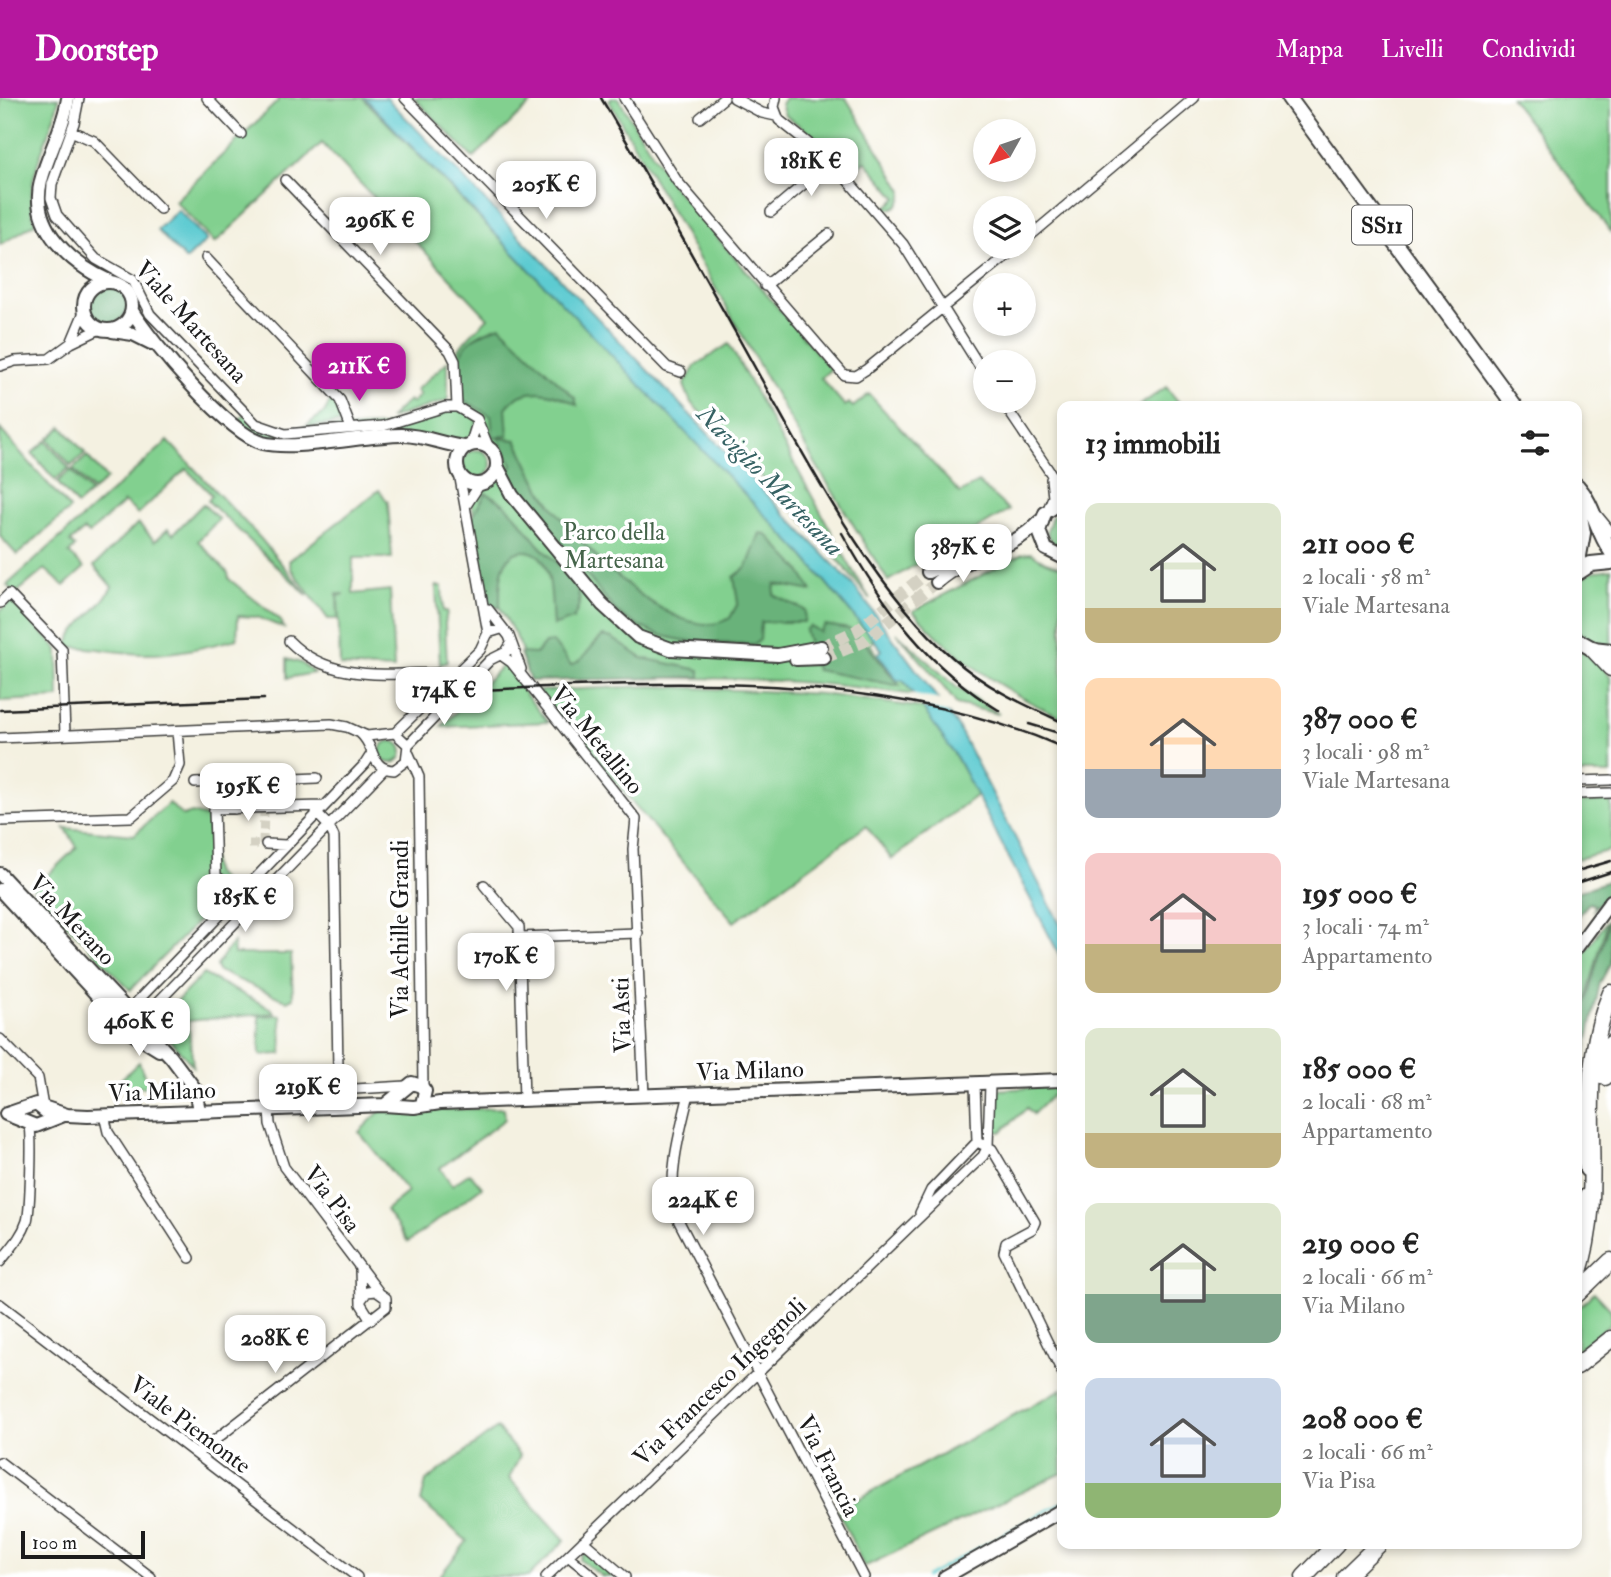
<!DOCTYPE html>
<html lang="it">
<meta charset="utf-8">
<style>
body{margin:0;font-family:"IM FELL Double Pica",serif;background:#f2f2f2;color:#222;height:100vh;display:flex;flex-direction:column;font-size:26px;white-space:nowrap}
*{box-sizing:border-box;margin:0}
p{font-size:23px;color:#767676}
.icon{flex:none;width:38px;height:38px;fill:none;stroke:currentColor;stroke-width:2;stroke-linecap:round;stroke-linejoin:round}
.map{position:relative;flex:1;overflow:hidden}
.details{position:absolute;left:1057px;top:303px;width:525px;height:1148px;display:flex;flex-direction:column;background:#fff;border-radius:14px;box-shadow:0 4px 10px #0003}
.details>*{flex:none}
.needle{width:46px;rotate:230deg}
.controls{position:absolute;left:973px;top:21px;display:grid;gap:14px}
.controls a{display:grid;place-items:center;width:63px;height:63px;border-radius:50%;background:#fff;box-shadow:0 4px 10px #0003;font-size:35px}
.scale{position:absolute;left:21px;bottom:18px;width:124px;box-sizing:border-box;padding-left:7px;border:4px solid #1c1c1c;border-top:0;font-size:19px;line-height:24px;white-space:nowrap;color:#1c1c1c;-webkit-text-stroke:5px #fff;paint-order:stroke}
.price{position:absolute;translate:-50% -60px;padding:0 16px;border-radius:14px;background:#fff;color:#222;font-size:23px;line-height:46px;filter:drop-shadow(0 2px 4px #0008)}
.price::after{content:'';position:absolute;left:50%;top:42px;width:21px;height:16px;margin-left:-10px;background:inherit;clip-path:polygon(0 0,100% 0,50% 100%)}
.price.active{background:#b5179e;color:#fff}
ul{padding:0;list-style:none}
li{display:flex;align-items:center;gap:21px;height:175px;padding:0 28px}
li span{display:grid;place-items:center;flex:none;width:196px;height:140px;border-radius:14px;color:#555}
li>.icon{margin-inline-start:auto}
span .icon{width:84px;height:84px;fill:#fffc;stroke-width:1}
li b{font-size:30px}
h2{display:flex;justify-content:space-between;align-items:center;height:84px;padding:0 28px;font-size:30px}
header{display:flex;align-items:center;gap:42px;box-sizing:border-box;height:98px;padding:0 35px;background:#b5179e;color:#fff}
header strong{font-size:33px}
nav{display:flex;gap:38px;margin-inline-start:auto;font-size:24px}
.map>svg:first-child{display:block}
.green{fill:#82d08f;stroke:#4f7656;stroke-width:2}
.forest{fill:#69b27a;stroke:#42674b;stroke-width:2}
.water{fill:#5dcbd1;stroke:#3c7476;stroke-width:2}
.pier{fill:#f4f1e1}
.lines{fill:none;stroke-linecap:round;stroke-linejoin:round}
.stream{stroke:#5dcbd1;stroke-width:2.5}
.street-tunnel{stroke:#d4d1c3;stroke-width:9;stroke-dasharray:9 4.5;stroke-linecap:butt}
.secondary-tunnel{stroke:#d4d1c3;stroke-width:12;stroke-dasharray:12 6;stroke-linecap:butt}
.street-casing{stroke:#3c3c3a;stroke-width:12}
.secondary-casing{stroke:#3c3c3a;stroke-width:16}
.primary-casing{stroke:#3c3c3a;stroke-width:18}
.highway-casing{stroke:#3c3c3a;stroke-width:19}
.street{stroke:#fff;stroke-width:9}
.secondary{stroke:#fff;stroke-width:12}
.primary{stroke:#fff;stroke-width:14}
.highway{stroke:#fff;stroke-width:16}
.rail{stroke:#1c1c1c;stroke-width:2.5}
.labels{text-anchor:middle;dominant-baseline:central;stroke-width:7;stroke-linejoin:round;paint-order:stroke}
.shield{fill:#fff;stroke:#606060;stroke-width:2}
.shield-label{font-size:23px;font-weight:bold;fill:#1c1c1c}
.street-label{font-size:24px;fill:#1c1c1c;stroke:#fff}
.park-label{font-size:24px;fill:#45644a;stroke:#fff}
.water-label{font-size:26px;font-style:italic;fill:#366264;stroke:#fff}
</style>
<header>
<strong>Doorstep</strong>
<nav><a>Mappa</a><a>Livelli</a><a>Condividi</a></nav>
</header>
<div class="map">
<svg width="1611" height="1479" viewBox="0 0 1611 1479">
<rect width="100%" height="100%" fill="#fff"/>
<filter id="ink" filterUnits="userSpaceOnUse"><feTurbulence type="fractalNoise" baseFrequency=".0143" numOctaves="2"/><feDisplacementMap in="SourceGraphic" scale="14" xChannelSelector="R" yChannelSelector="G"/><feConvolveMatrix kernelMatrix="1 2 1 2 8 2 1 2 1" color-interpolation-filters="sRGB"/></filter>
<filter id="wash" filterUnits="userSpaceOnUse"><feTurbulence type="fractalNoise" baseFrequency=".00686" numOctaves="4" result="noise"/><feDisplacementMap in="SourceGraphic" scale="28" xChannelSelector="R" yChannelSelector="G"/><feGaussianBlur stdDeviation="1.57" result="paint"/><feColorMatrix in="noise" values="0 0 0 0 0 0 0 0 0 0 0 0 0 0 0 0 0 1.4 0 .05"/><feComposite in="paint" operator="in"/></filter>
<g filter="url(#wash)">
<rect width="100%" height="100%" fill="#f4f1e1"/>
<!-- green -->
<path class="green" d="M 0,0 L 59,0 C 51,42 21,81 35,125 L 0,147 Z
M 277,0 L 363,0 L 695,342 L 803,457 L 874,542 L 870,546 L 897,582 L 903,583 L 914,597 C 787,577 659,578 530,583 L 519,544 L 500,510 L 490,508 L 471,400 L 480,386 L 490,383 L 499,367 L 477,322 L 470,347 L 426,341 L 267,346 L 236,324 L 246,316 L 268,332 L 383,328 L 456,309 C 454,254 448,258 488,220 L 322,45 L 215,145 L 175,103 L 278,3 Z
M 414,0 L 537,0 L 473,60 Z
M 612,0 L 618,0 L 671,86 L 831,271 L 821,280 L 845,308 L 849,305 L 853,309 L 869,296 L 960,395 L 978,384 L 1009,412 L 888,483 L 812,360 L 609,3 Z
M 785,0 L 846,0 L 903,93 C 902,105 897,112 884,111 L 897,100 L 865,63 L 851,74 L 820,42 L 785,17 L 781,6 Z
M 1511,0 L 1611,0 L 1611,134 Z
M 729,246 L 849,466 L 870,501 L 819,439 L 691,305 L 684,287 L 695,268 Z
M 448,263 L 448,302 L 389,321 L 409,302 L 412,305 L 420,297 L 416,292 Z
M 1166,289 L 1182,308 L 1139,308 Z
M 331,301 L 340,316 L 341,325 L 304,329 L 325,314 Z
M 62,329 L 85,355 L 71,368 L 48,341 Z
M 0,331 L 70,411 L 17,457 L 0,438 Z
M 46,343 L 69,370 L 55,382 L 32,355 Z
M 168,343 L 261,441 L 308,498 L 208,403 L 212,397 L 186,371 L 138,416 L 124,404 L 89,436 L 84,432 L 70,444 L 75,449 L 69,455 L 84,470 L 64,488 L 45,471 L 15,496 L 7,487 Z
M463 366a14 14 0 1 1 28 0a14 14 0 1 1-28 0Z
M 87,358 L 107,381 L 93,393 L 73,371 Z
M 71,372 L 91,395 L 77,407 L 57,384 Z
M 379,392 L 388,404 L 392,460 L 353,460 L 353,496 L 390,492 L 394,571 L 340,568 L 338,498 L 345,496 L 337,496 L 338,521 L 328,521 L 291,471 L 289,463 Z
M 203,406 L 219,421 L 198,443 L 228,475 L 229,481 L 280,522 L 284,530 L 257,519 L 238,518 L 237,541 C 205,549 174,557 141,556 C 117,555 95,549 70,549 L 69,563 L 65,563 C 64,530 98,516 112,489 L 94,468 L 138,425 L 155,443 L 168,431 L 173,436 Z
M 1062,413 L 1062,452 L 1053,447 L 1047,433 L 1052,419 Z
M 1031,455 L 1046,464 L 1062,469 L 1062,620 C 1004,593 956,562 913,513 L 1022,456 Z
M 1611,471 L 1611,547 L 1594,545 L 1577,533 L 1577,485 L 1590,474 Z
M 436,488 L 442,488 L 443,513 L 447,513 L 445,526 L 447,564 L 440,567 Z
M 11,503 L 58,551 L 59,600 L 0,603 L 0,513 Z
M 897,535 L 956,589 L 999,616 L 956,606 C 954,599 906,546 897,535 Z
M 1577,551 L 1597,562 L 1610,579 L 1611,676 L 1577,676 Z
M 287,561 L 301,565 L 314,575 L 287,580 Z
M 507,563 L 525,596 L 548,624 L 441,629 Z
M 651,588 L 822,596 L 924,610 L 946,641 L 977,697 L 892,761 L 866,728 L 734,824 L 538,593 Z
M380 654a11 11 0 1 1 22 0a11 11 0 1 1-22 0Z
M 1611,703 L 1611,752 L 1577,761 L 1577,704 Z
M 169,705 L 183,718 L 192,715 L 207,719 L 214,774 L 230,791 L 130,892 L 33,791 L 77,749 L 65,730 L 134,737 Z
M 1608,821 L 1577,934 L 1577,866 Z
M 233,844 L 234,856 L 291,856 L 293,900 L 287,903 L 218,873 L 216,868 Z
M 203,876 L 272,911 L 274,915 L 188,923 L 193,968 L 157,927 L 159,921 Z
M 281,917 L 282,956 L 260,957 L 259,918 Z
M 1577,959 L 1584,961 L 1585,1007 L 1577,1003 Z
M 139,964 L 149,989 L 113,989 Z
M 1062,988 L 1033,1016 L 1027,1010 L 1001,1034 L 992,1033 L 996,992 Z
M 504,1010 L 505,1021 L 440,1070 L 452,1087 L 470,1075 L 482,1089 L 408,1144 L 386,1112 L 408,1094 L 359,1034 L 380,1013 Z
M 1594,1194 L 1611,1212 L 1611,1226 L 1577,1252 L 1577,1212 Z
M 1062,1291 L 1062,1375 L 864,1469 L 838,1412 Z
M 497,1330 L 520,1358 L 509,1380 L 565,1442 L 528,1479 L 439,1479 L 467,1443 L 421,1404 L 426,1383 Z
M 585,1454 L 612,1473 L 614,1478 L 603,1479 L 580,1462 Z"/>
<!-- forest -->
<path class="forest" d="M89 207a19 19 0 1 1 38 0a19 19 0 1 1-38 0Z
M 500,228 L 575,300 L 577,307 C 555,294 524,285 506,310 L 508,338 L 493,339 L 491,318 L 462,301 C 459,257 452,245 500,228 Z
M 498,340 L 516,342 C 524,357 531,374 540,390 C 566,433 675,554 730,520 L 738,505 L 734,479 L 747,469 L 760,435 L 766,436 L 799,471 L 812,493 L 775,486 L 774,497 L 805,512 L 804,524 L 761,524 L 760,542 L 754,546 C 701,545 659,547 616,513 L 507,380 L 512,367 Z
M 486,395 C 512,408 520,423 537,445 C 554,466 595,486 573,521 L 553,528 C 551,509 553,474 540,459 C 537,456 530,453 526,453 C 497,452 500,491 500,510 L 490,508 L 472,419 Z
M 825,527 L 849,531 L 867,547 L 900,588 L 816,572 L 805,532 L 810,528 L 820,534 Z
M 603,538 L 612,540 L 642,560 L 700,572 L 700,579 L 530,583 L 520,555 L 536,556 L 545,545 L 553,544 L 571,567 C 586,562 590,547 603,538 Z
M 1611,782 L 1611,793 L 1594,811 L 1595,807 L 1589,805 L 1577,819 L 1577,794 Z
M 1611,817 L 1611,865 L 1600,885 L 1584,961 L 1577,959 L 1577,934 Z"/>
<!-- water -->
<path class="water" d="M 365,0 L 387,0 L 854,488 L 957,627 L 1062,830 L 1062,862 L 957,660 L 904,583 L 897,582 L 878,556 L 882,552 L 803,457 Z
M 178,112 L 207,142 L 186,162 L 157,132 Z"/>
<!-- pier -->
<path class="pier" d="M 909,596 L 946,603 L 954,616 L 919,609 Z"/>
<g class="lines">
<!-- stream -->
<path class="stream" d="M 926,1479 L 1062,1404"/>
</g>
</g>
<g filter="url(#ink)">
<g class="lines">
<!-- street-tunnel -->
<path class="street-tunnel" d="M 249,746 L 266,746
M 263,746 L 264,714"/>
<!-- secondary-tunnel -->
<path class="secondary-tunnel" d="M 821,549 L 856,533 L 928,474
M 824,560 L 863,544 L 937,484"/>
<!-- street casing -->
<g class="street-casing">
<path id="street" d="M 79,0 L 74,25 L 52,86 L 51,100 L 57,117 L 96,161 L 133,182 L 150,216 L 256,326 L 285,336 L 383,328 L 445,309 L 457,309 L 477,321 L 489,350
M 207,0 L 241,36
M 405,0 L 667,269 L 681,274
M 624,0 L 677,83 L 844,277 L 856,278 L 867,271 L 1017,149
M 734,0 L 762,15 L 776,18
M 776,0 L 774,9 L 779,22 L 831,63 L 903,146 L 985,277
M 700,20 L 724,0
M 71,33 L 94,43 L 160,111
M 285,82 L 450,253 L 455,263 L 457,309
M 771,114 L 831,63
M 1024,143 L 1194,0
M 206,160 L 340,302 L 351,330
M 765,188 L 829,136
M 71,245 L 84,214
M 0,268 L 15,263 L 49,261 L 71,245 L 100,231
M 1002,303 L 1062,392
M 470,347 L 477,325
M 459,375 L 488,535
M 467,406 L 480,386
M 1048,411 L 1053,399 L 1051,381
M 1597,417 L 1611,434
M 0,505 L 9,496 L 62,551 L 65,637
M 488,511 L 509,538 L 521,571
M 289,543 C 329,584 385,576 439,575 L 449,582
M 501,557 L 511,564 L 636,721 L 633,751 L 644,998
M 395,635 L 480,552 L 488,535 L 501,531
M 0,640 L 331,626 L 347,629 L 367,638 L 395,635 L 408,647 L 406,663 L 394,672 C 369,671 376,648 360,635
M 408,647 L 490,562 L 506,554 L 511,546
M 409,656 L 419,679 L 423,990
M 234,677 L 235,711
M 1577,683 L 1611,682
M 195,685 L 317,680
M 1577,696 L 1611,695
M 316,715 L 329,728 L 334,739 L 338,971 L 342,980 L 355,991 L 406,988
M 0,723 L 131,719 L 173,683 L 180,667 L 177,633
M 266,746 L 286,747
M 484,787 L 519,829 L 524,1002
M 240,795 L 216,778 L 214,711 L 323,708
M 520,839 L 638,835
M 126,915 L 365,666 L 372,655
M 134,929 L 384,671
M 0,941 L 38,980 L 43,1009
M 689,996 C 679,1037 669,1072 674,1114 L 864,1479
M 269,1011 L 270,1026 L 284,1069 L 378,1193
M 104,1017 L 108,1034 L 190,1160
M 977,1044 L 992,1051 L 1035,1124 L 1032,1131 L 1006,1145 L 1004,1154 L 1062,1274
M 920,1115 L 931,1092 L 977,1044 L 975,987
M 0,1164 C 10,1151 22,1139 27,1123 C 30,1113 33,1033 29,1026
M 360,1171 L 361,1206 L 371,1222
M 0,1206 L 357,1479
M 197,1356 L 386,1209 L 386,1200 L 376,1193 L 367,1194 L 361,1202
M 0,1364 L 151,1479
M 583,1443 L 625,1479
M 568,1458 L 594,1479
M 546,1479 L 983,1058 L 988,1048 L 990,986"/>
</g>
<!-- secondary casing -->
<g class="secondary-casing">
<path id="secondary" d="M 68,0 C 64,29 48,55 41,83 C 29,129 71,166 109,183
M84 208a24 24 0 1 1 48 0a24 24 0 1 1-48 0Z
M 132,213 C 152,245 227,335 263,345 C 296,353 365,337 402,337 C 424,337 444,347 465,349
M 112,233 L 133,236 L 151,245
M457 366a20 20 0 1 1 40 0a20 20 0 1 1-40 0Z
M 497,368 L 512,397 L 602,506 L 638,539 L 671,551 L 778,557 L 821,549
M 1062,404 L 1045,415 L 1039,433 L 1046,451 L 1062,459
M 928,474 L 945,466 L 967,462
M 937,484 C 970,455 1008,456 1040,423
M 796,561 L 824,560
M 0,776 L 171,959 L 195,991 L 199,1013
M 0,792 L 133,936 L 159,952
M 1577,849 L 1611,803
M 385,1007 L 412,985 L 421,988 L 425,993 L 422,1006
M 43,1009 L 67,1017 L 88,1018 L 384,1007 L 414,1009 L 440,1005 L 1062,982
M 6,1016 L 36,1028 L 64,1017
M 7,1016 L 36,1006 L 46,1014
M 1577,1020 L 1586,1072
M 1577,1122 L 1586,1097
M 945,1479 L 1062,1412"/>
</g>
<!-- primary casing -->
<g class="primary-casing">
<path id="primary" d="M 1289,0 L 1515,308
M 1577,388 C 1594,407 1596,432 1611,453
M 1577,402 L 1583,435 L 1577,469
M 1577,475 L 1591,466 L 1611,464
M 1577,542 L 1593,551 L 1611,553"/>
</g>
<!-- highway casing -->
<g class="highway-casing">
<path id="highway" d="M 1593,551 L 1611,570
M 1605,979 L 1611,946
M 1577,1180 C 1611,1078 1569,992 1611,895
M 1577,1196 L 1611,1163
M 1577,1268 L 1611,1241
M 1304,1479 L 1336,1446
M 1345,1479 L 1379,1446"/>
</g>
<!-- street -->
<use href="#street" class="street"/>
<!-- secondary -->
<use href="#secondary" class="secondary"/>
<!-- primary -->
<use href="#primary" class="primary"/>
<!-- highway -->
<use href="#highway" class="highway"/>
<!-- rail -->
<path class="rail" d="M 601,0 C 657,94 711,190 764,286 C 813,374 876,494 953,560 C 985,589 1023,606 1062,624
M 842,435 C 882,507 928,570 1000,613
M 416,595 C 624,586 867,564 1062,649
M 0,612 L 264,601
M 1029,626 L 1062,636
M 1577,773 L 1611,763
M 1577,785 L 1611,774"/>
</g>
</g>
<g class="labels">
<!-- shield labels -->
<rect class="shield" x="1352" y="107.5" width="60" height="39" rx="5"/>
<g class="shield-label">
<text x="1382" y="127">SS11</text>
</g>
<!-- street labels -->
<g class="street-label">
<text transform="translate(191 224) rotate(48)">Viale Martesana</text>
<text transform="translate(597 642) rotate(51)">Via Metallino</text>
<text transform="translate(72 822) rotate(47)">Via Merano</text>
<text transform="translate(400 831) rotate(-90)">Via Achille Grandi</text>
<text transform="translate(622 917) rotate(-92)">Via Asti</text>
<text transform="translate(750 973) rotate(-2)">Via Milano</text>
<text transform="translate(162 994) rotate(-2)">Via Milano</text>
<text transform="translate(332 1101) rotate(53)">Via Pisa</text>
<text transform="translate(720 1284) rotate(-44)">Via Francesco Ingegnoli</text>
<text transform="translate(190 1327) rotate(37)">Viale Piemonte</text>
<text transform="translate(828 1368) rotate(63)">Via Francia</text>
</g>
<!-- park labels -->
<g class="park-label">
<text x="614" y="434">Parco della<tspan x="614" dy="28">Martesana</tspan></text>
</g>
<!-- water labels -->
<g class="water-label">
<text transform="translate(770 383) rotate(46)">Naviglio Martesana</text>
</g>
</g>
</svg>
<div class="controls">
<a><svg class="needle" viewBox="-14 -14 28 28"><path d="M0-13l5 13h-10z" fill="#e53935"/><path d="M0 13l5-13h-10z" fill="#767676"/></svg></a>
<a><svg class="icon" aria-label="layers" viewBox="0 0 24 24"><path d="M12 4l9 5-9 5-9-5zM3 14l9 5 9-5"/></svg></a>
<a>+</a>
<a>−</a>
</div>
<div class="scale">100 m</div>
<b class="price" style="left:811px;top:100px">181K €</b>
<b class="price" style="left:546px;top:123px">205K €</b>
<b class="price" style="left:380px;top:159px">296K €</b>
<b class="price active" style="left:359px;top:305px">211K €</b>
<b class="price" style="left:963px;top:486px">387K €</b>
<b class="price" style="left:444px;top:629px">174K €</b>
<b class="price" style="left:248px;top:725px">195K €</b>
<b class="price" style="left:245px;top:836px">185K €</b>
<b class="price" style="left:506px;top:895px">170K €</b>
<b class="price" style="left:139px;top:960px">460K €</b>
<b class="price" style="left:308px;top:1026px">219K €</b>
<b class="price" style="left:703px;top:1139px">224K €</b>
<b class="price" style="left:275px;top:1277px">208K €</b>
<section class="details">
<h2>13 immobili<svg class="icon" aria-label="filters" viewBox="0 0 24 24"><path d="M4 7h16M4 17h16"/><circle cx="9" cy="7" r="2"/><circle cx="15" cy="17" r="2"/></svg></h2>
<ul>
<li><span style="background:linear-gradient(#dfe7d0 75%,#c2b280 0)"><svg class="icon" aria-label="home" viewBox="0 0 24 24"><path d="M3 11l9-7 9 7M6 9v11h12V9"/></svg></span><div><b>211 000 €</b><p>2 locali · 58 m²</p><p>Viale Martesana</p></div></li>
<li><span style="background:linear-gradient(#ffd9b3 65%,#9aa5b1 0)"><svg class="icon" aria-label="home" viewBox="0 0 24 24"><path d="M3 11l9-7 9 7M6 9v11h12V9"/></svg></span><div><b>387 000 €</b><p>3 locali · 98 m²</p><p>Viale Martesana</p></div></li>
<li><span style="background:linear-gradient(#f6c9c9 65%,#c2b280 0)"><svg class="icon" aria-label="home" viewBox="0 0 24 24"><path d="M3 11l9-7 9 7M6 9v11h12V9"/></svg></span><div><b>195 000 €</b><p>3 locali · 74 m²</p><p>Appartamento</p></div></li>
<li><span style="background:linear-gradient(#dfe7d0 75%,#c2b280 0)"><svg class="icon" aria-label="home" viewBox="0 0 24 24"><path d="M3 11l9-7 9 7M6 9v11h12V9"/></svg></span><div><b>185 000 €</b><p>2 locali · 68 m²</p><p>Appartamento</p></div></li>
<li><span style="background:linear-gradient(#dfe7d0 65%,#7fa58c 0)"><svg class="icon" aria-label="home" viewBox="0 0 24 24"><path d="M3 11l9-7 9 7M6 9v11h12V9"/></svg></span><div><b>219 000 €</b><p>2 locali · 66 m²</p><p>Via Milano</p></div></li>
<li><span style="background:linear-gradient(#c9d6e8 75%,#8fb573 0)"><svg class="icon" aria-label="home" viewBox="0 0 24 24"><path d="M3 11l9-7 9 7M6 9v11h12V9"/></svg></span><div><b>208 000 €</b><p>2 locali · 66 m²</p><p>Via Pisa</p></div></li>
</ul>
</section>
</div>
